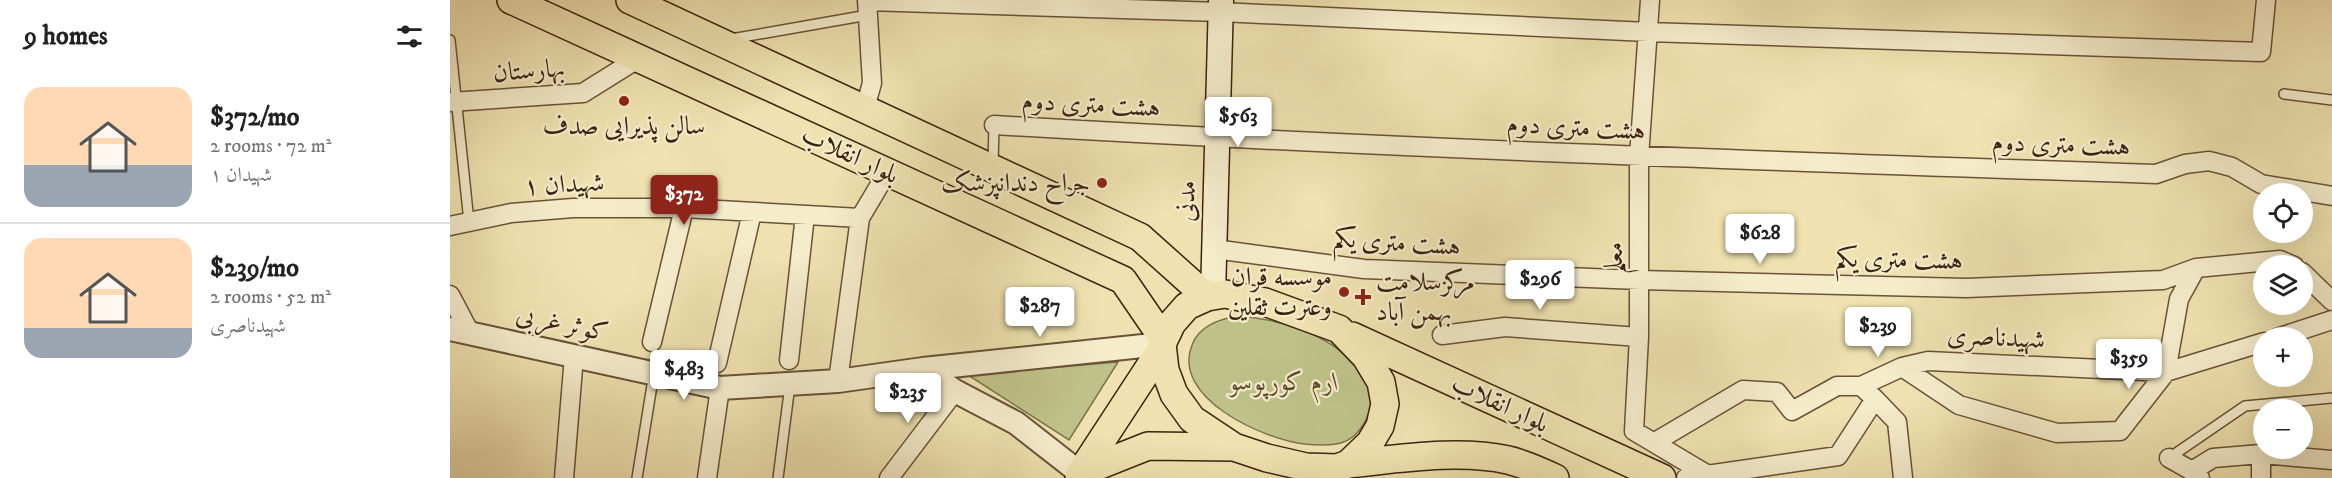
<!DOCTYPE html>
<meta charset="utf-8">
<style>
body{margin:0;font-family:"IM FELL DW Pica",Amiri,serif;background:#f6f6f6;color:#222;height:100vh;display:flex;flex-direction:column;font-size:22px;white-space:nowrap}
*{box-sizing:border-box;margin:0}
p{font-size:20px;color:#767676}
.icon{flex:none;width:33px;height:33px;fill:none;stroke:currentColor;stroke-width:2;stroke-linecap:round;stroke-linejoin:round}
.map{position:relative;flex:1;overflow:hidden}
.details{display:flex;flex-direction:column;background:#fff;width:450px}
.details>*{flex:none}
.tools{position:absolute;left:1803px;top:183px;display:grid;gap:12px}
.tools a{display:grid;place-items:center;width:60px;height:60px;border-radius:50%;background:#fff;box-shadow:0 6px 24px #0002;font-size:30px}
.price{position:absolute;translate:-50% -51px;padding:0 14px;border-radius:6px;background:#fff;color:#222;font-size:20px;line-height:39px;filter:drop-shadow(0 2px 3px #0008)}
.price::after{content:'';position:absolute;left:50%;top:36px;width:18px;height:14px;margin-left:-9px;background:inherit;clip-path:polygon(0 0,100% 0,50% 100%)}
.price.on{background:#8f2418;color:#fff}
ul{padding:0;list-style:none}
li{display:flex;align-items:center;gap:18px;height:150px;padding:0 24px}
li+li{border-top:2px solid #e0e0e0}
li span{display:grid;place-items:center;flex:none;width:168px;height:120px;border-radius:18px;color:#555}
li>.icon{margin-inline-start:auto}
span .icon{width:72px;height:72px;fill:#fffc;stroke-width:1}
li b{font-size:26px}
h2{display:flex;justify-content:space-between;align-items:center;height:72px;padding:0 24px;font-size:26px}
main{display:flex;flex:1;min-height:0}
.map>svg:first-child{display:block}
.green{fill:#bec288;stroke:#7d724c;stroke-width:1.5}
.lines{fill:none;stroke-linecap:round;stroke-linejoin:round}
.service-casing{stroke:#695238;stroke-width:12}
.minor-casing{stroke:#695238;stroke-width:21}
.tertiary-casing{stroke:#695238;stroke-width:26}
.secondary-casing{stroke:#3c2210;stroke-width:27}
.primary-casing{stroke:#3c2210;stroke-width:30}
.service{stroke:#f5eccc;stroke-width:9}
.minor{stroke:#f5eccc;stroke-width:18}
.tertiary{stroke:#f5eccc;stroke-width:22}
.secondary{stroke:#f5eccc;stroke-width:24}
.primary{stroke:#efe2b0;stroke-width:27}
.poi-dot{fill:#8f2418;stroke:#f5eccc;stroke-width:2}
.labels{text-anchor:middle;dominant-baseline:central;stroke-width:4.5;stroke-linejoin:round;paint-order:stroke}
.street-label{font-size:26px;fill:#3c2210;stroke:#f5eccc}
.poi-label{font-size:26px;fill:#3c2210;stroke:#f5eccc;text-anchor:end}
.park-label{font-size:26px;font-style:italic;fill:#5c4a2e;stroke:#f5eccc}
</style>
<main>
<section class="details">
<h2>9 homes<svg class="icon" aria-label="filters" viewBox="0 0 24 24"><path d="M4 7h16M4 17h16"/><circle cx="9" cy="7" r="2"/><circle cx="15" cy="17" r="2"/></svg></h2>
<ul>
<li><span style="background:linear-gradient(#ffd9b3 65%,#9aa5b1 0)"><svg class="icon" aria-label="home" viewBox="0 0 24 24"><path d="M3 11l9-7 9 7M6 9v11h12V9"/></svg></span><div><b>$372/mo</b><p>2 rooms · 72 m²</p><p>شهیدان ۱</p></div></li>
<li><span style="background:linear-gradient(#ffd9b3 75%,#9aa5b1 0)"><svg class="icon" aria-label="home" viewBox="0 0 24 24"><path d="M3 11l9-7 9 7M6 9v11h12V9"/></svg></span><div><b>$239/mo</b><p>2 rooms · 52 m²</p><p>شهید‌ناصری</p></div></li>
</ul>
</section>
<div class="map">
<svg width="1882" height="478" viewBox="0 0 1882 478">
<rect width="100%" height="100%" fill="#efe2b0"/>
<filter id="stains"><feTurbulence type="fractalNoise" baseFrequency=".00333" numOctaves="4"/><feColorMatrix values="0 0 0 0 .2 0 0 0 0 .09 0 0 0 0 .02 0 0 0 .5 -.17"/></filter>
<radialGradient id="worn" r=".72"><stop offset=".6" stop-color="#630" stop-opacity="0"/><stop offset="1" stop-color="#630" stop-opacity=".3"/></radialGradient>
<!-- green -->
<path class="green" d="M 786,316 C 826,318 878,333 905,365 C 912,373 921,386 921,397 C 922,415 909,438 891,443 C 880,446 865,445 854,444 C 813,439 721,398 742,345 C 749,326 768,320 786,316 Z
M 668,362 L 619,440 L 518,375 Z"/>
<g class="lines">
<!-- service casing -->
<g class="service-casing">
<path id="service" d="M 281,39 L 418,15
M 0,40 L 19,222
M 1834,94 L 1882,100
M 543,164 L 544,125
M 1719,458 L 1795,406 L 1882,398
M 187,478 L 204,373
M 328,478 L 340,385"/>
</g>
<!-- minor casing -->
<g class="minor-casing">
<path id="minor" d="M 1200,0 L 1189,157 L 1189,337 L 1184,431 L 1258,475
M 417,1 L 771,12 L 1198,32 L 1811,52 L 1816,0
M 0,102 L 133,93 L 189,58
M 415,108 L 422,83 L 417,0
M 544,125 C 931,148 1318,161 1706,174 L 1735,164 L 1759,161 L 1782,167 L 1811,184 L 1882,196
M 0,226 L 61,213 L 123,208 L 234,208 L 410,218 L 429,186
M 764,249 L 914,269 L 1190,280 L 1516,288 L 1713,280 L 1746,268 L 1830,260 L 1844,266
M 1852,272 L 1882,301
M 0,295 L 20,333
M 992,335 L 1055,327 L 1189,337
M 1827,338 L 1882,320
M 202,342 L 234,208
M 339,360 L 355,215
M 267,363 L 302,212
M 1452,367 L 1478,361 L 1716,372 L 1814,342
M 388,381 L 410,218
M 1425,399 L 1447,422 L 1453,478
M 1205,442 L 1293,390 L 1327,392 L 1342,411 L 1387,386 L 1411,386
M 1719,458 L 1742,471 L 1750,478
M 1742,471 L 1763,458 L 1811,454 L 1882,460
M 114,478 L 124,356
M 257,478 L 270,388
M 439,478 L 505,391
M 1236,478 L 1388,456 L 1425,399 L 1411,386 L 1452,367 L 1509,405 L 1607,433 L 1670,431 L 1716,372 L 1729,299 L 1746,268
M 1811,478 L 1811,454"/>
</g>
<!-- tertiary casing -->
<g class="tertiary-casing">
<path id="tertiary" d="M 0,329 L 270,388 L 388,381 L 473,369 L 712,344
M 473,369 L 505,391 L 566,423 L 630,473"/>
</g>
<!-- secondary casing -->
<g class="secondary-casing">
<path id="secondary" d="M 763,296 L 771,0"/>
</g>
<!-- primary casing -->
<g class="primary-casing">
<path id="primary" d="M 61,0 L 673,280 L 714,340
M 180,0 L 690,237 L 757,297
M 775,294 L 815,302 L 889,329 L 916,357 L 931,382 L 935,404 L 930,426 L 920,443 L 898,464 L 887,468 L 856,467 L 817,458 L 784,447 L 742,419 L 724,394 L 715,370 L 712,344 L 722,323 L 737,306 L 757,297 Z
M 902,336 L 1212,478
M 898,464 C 948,459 1008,449 1058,460 C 1075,464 1090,471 1105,478
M 630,473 L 698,446 L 784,447
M 629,475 L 712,348"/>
</g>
<!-- service -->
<use href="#service" class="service"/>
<!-- minor -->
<use href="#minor" class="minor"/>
<!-- tertiary -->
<use href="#tertiary" class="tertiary"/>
<!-- secondary -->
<use href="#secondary" class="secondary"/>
<!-- primary -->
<use href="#primary" class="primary"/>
</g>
<!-- markers -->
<g class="poi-dot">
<circle cx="174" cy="101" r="6"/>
<circle cx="652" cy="183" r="6"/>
<circle cx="894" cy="292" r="6"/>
<path d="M910 288h6v6h6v6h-6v6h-6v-6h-6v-6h6z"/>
</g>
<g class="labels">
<!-- street labels -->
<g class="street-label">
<text transform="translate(79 71) rotate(-4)">بهارستان</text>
<text transform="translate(641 105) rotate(3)">هشت متری دوم</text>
<text transform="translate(1126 128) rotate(3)">هشت متری دوم</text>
<text transform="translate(1611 145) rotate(2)">هشت متری دوم</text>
<text transform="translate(400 155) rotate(25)">بلوار انقلاب</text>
<text transform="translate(114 185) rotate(-3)">شهیدان ۱</text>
<text transform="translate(737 201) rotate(-88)">مدنی</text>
<text transform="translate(947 243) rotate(4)">هشت متری یکم</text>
<text transform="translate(1164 258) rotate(-90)">معلم</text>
<text transform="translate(1449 260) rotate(1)">هشت متری یکم</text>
<text transform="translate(112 324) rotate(12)">کوثر غربی</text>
<text transform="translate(1546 338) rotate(3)">شهید‌ناصری</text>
<text transform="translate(1050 404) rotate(25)">بلوار انقلاب</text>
</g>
<!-- poi labels -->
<g class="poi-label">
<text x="174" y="126" text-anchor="middle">سالن پذیرایی صدف</text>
<text x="640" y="183">جراح دندانپزشک</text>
<text x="882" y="277">موسسه قران<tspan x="882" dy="30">وعترت ثقلین</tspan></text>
<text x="926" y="282" text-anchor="start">مرکزسلامت<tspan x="926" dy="30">بهمن آباد</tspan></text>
</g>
<!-- park labels -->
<g class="park-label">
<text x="834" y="382">ارم کورپوسو</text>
</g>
</g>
<rect width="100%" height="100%" filter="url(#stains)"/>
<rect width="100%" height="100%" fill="url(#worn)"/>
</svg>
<div class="tools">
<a><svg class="icon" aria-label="locate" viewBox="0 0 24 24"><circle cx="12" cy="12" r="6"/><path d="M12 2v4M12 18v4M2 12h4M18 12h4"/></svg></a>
<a><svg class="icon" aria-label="layers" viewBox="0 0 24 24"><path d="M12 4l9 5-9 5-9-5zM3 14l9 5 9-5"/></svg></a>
<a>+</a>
<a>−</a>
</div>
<b class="price" style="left:788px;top:148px">$563</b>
<b class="price on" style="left:234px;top:226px">$372</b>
<b class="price" style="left:1310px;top:265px">$628</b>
<b class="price" style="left:1090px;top:311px">$296</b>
<b class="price" style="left:590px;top:338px">$287</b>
<b class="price" style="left:1428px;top:358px">$239</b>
<b class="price" style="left:1679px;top:390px">$359</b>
<b class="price" style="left:234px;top:401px">$483</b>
<b class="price" style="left:458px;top:424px">$235</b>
</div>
</main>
